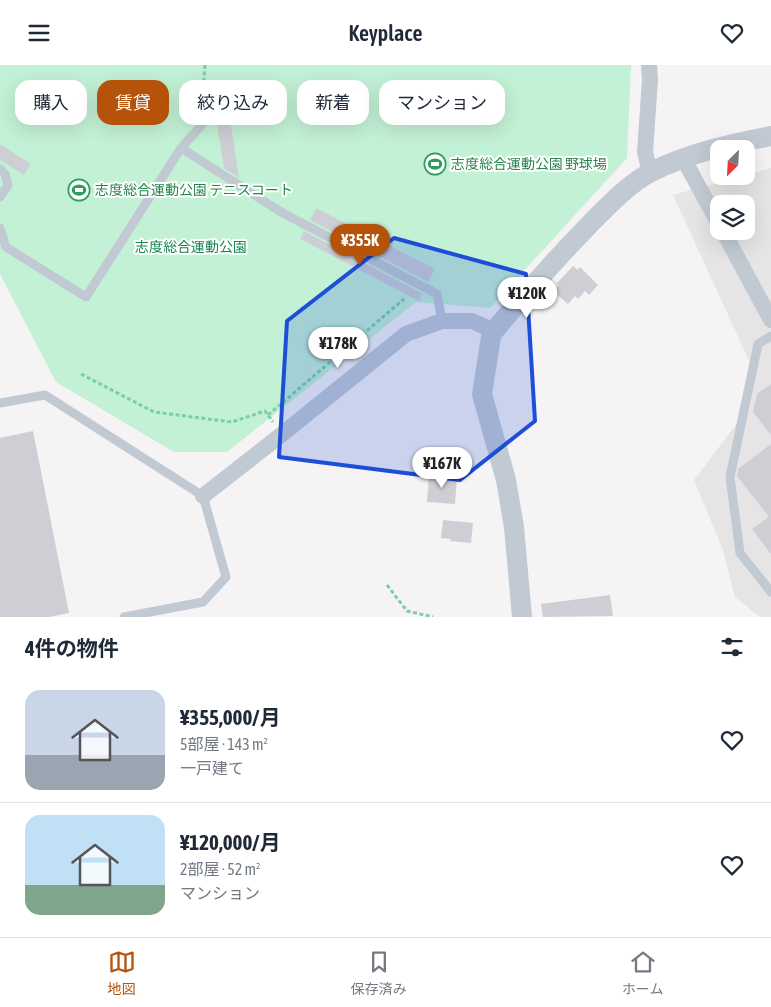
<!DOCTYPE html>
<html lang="ja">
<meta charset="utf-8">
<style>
body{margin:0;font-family:"Asap Condensed","Noto Sans JP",sans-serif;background:#f2f2f3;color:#1f2937;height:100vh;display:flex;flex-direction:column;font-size:19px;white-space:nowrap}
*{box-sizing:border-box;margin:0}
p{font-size:16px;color:#747a83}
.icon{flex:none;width:28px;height:28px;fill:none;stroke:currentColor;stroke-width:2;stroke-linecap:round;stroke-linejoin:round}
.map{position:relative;height:552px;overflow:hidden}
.sheet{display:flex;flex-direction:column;background:#fff;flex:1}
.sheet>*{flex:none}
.banner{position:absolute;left:15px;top:15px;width:500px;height:45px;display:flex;gap:10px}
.needle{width:32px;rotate:204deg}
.buttons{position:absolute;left:710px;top:75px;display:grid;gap:10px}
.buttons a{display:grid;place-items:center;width:45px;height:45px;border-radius:10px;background:#fff;box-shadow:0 5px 20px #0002;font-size:25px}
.price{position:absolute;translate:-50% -42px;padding:0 11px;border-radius:18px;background:#fff;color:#222;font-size:16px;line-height:32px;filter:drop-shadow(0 1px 2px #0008)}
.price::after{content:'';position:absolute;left:50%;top:30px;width:15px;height:11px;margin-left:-8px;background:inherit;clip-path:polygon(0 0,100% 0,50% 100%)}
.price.active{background:#b45309;color:#fff}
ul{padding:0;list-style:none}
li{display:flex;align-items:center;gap:15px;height:125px;padding:0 25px}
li+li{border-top:1px solid #e0e1e3}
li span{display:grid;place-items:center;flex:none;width:140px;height:100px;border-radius:15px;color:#555}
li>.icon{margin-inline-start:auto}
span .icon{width:60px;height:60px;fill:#fffc;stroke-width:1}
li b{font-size:21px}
h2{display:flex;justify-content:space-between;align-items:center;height:60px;padding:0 25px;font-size:21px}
.chip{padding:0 18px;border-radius:15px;background:#fff;box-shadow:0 5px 20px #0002;font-size:18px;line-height:45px}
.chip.active{background:#b45309;color:#fff}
header{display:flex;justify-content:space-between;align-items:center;height:65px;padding:0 25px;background:#fff;font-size:22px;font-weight:600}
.dock{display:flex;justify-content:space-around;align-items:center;height:70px;border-top:1px solid #e0e1e3;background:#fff;font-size:14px;color:#747a83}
.dock a{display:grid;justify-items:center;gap:2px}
.dock .active{color:#b45309}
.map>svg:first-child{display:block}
.education{fill:#e6e4e5;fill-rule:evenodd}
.green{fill:#c3f1d5}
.building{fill:#cdcfd5}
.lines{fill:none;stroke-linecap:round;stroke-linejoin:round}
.path{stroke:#7ad0a6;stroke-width:3;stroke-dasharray:4 2.5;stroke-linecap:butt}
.service{stroke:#c1cad2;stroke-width:9}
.minor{stroke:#c1cad2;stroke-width:16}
.tertiary{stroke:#c1cad2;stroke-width:20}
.marked{fill:#1d4ed8;fill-opacity:0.2;stroke:#1d4ed8;stroke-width:4;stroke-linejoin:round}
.labels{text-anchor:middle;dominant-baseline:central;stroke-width:4;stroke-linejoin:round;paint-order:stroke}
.leisure-label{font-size:14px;fill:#27864d;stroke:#fff;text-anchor:start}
.park-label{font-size:14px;fill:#17864f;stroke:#fff}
</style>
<header><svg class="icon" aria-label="menu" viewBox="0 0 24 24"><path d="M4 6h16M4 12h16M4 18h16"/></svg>Keyplace<svg class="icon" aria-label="heart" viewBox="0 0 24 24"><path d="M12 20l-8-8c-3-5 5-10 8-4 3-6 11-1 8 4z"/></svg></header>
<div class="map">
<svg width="771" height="552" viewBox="0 0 771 552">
<rect width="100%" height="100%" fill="#f5f3f3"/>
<!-- education -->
<path class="education" d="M 771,103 L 771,552 L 760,552 L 735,532 L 723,485 L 694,415 L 750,341 L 752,302 L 673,130 L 741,111 L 746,111 L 746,110 ZM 719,139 L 746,139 L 746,166 L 719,166 Z"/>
<!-- green -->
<path class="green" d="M 0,0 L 631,0 L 627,93 L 490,243 L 416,237 L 227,387 L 174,387 L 56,317 L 0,209 Z"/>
<!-- building -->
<path class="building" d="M 228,40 L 239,113 L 224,103 L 216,53 Z
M 0,79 L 31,99 L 24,110 L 0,95 Z
M 316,143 L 435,204 L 428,217 L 310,155 Z
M 304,166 L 423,229 L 419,236 L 300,174 Z
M 573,201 L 578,205 L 580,202 L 598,220 L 589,230 L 585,226 L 578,234 L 575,231 L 568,239 L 553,226 L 559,220 L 556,219 Z
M 771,319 L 771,370 L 753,347 L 757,329 Z
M 33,366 L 69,548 L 49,552 L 0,552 L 0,373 Z
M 771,379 L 771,489 L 752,464 L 769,452 L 737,411 L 738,404 Z
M 429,410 L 457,412 L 455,439 L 427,437 Z
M 443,455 L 473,458 L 471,478 L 450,476 L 451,474 L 441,473 Z
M 610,530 L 613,551 L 543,552 L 541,539 Z"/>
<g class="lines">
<!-- path -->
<path class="path" d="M 205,0 L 203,27 L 212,29
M 81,309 L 154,347 L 232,357 L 265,346 L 273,357
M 268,350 L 404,234
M 387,520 L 407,546 L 433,552"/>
<!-- service -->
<path class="service" d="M 181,83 L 281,147 L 437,229 L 442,256
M 0,104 L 5,109 L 8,120 L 0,132
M 0,163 L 6,182 L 86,232 L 181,83 L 224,35
M 771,271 L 758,279 L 730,412 L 740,488 L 771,527
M 0,338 L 45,330 L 203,431 L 226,512 L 203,537 L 124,552"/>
<!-- minor -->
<path class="minor" d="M 649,0 L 650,15 L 645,87 L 650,108
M 683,93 L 719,159
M 723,166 L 771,255
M 203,431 L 281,370 L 406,269 L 442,256 L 472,256 L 494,266"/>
<!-- tertiary -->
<path class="tertiary" d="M 522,552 L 514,462 L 506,415 L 482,329 L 491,272 L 494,266 C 524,230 555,195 588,161 C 607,142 627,120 651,107 C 689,88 730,79 771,71"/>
</g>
<!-- marked area -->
<path class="marked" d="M 394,173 L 526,209 L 535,356 L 460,415 L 279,392 L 287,256 Z"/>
<!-- icons -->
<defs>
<g id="stadium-ring" transform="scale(1.125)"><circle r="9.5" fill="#fff" stroke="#2e9e5b" stroke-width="1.5"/><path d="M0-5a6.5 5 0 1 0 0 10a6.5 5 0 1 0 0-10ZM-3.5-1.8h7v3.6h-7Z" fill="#2e9e5b"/></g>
</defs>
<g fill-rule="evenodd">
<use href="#stadium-ring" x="435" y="99"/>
<use href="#stadium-ring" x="79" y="125"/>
</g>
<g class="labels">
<!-- leisure labels -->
<g class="leisure-label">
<text x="451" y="99">志度総合運動公園 野球場</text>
<text x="95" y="125">志度総合運動公園 テニスコート</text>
</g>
<!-- park labels -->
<g class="park-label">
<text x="191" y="182">志度総合運動公園</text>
</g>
</g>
</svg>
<div class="buttons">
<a><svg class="needle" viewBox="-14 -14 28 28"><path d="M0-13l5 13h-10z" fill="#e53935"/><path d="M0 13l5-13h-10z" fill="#747a83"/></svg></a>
<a><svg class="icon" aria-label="layers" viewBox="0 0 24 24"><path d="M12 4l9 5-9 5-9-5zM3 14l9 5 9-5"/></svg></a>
</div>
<b class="price active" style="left:360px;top:201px">¥355K</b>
<b class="price" style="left:527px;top:254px">¥120K</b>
<b class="price" style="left:338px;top:304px">¥178K</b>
<b class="price" style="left:442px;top:424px">¥167K</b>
<div class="banner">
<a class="chip">購入</a>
<a class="chip active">賃貸</a>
<a class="chip">絞り込み</a>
<a class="chip">新着</a>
<a class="chip">マンション</a>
</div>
</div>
<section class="sheet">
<h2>4件の物件<svg class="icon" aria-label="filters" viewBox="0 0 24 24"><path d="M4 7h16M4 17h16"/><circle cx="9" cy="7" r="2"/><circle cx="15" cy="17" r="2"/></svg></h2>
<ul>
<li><span style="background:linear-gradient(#c9d6e8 65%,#9aa5b1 0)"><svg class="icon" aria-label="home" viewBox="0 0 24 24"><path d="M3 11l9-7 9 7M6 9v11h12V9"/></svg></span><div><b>¥355,000/月</b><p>5部屋 · 143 m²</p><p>一戸建て</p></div><svg class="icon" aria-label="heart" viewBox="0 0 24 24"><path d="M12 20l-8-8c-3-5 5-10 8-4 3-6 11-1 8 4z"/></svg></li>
<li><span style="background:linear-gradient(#bfe0f5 70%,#7fa58c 0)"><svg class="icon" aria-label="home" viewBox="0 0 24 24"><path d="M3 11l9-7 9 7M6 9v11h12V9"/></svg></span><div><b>¥120,000/月</b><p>2部屋 · 52 m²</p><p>マンション</p></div><svg class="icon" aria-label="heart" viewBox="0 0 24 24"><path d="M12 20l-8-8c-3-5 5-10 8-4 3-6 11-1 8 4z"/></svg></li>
</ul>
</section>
<nav class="dock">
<a class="active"><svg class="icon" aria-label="map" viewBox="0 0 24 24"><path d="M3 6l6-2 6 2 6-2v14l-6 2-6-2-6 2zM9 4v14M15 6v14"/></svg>地図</a>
<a><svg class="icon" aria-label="saved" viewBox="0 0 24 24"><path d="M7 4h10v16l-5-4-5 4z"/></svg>保存済み</a>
<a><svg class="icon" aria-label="home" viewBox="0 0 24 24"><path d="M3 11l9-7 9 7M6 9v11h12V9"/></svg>ホーム</a>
</nav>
